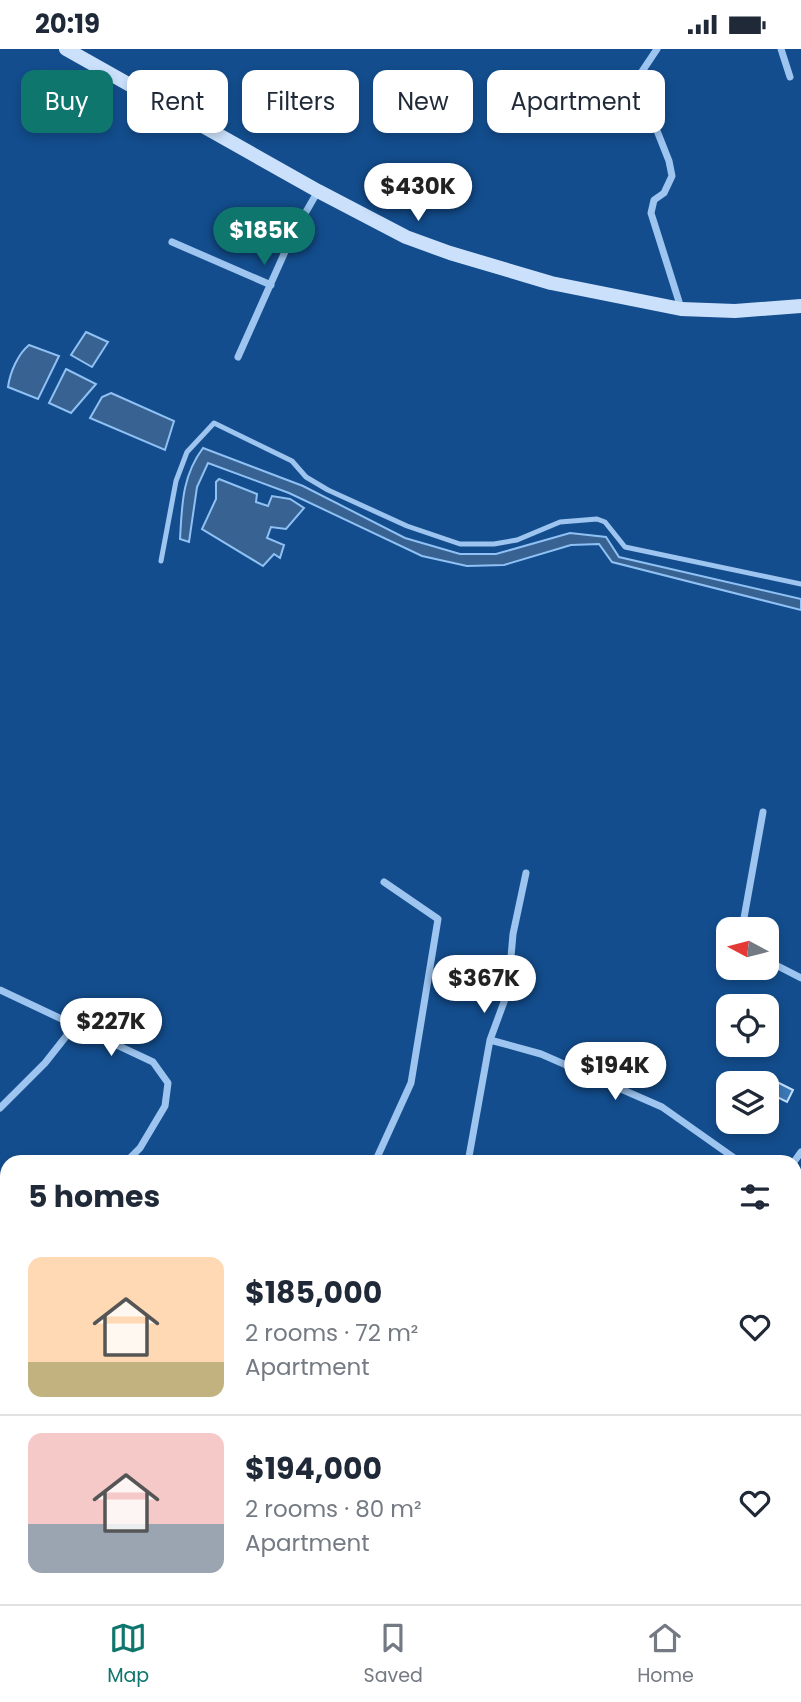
<!DOCTYPE html>
<meta charset="utf-8">
<style>
body{margin:0;font-family:Poppins,sans-serif;background:#f2f2f3;color:#1f2937;height:100vh;display:flex;flex-direction:column;font-size:26px;white-space:nowrap}
*{box-sizing:border-box;margin:0}
p{font-size:23px;color:#747a83}
.icon{flex:none;width:38px;height:38px;fill:none;stroke:currentColor;stroke-width:2;stroke-linecap:round;stroke-linejoin:round}
.map{position:relative;flex:1;overflow:hidden}
.sheet{position:absolute;left:0px;top:1106px;width:802px;height:450px;display:flex;flex-direction:column;background:#fff;border-radius:21px 21px 0 0;box-shadow:0 4px 10px #0003}
.sheet>*{flex:none}
.top-card{position:absolute;left:21px;top:21px;width:760px;height:63px;display:flex;gap:14px}
.needle{width:46px;rotate:277deg}
.fabs{position:absolute;left:716px;top:868px;display:grid;gap:14px}
.fabs a{display:grid;place-items:center;width:63px;height:63px;border-radius:14px;background:#fff;box-shadow:0 4px 10px #0003;font-size:35px}
.price{position:absolute;translate:-50% -60px;padding:0 16px;border-radius:24px;background:#fff;color:#222;font-size:23px;line-height:46px;filter:drop-shadow(0 2px 4px #0008)}
.price::after{content:'';position:absolute;left:50%;top:42px;width:21px;height:16px;margin-left:-10px;background:inherit;clip-path:polygon(0 0,100% 0,50% 100%)}
.price.on{background:#0f766e;color:#fff}
ul{padding:0;list-style:none}
li{display:flex;align-items:center;gap:21px;height:175px;padding:0 28px}
li+li{border-top:2px solid #e0e1e3}
li span{display:grid;place-items:center;flex:none;width:196px;height:140px;border-radius:14px;color:#555}
li>.icon{margin-inline-start:auto}
span .icon{width:84px;height:84px;fill:#fffc;stroke-width:1}
li b{font-size:30px}
h2{display:flex;justify-content:space-between;align-items:center;height:84px;padding:0 28px;font-size:30px}
.pill{padding:0 24px;border-radius:14px;background:#fff;box-shadow:0 4px 10px #0003;font-size:24px;line-height:63px}
.pill.on{background:#0f766e;color:#fff}
.status{display:flex;justify-content:space-between;align-items:center;height:49px;padding:0 35px;background:#fff;direction:ltr}
.status svg{height:19px;fill:currentColor}
.tabs{display:flex;justify-content:space-around;align-items:center;height:98px;border-top:2px solid #e0e1e3;background:#fff;font-size:19px;color:#747a83}
.tabs a{display:grid;justify-items:center;gap:4px}
.tabs .on{color:#0f766e}
.map>svg:first-child{display:block}
.water{fill:#386291;stroke:#8fc1f4;stroke-width:2}
.building{fill:#3c77b6;stroke:#c3dffc;stroke-width:2}
.lines{fill:none;stroke-linecap:round;stroke-linejoin:round}
.lane{stroke:#9dc5f0;stroke-width:5}
.street{stroke:#9dc5f0;stroke-width:7}
.secondary{stroke:#cbe1fb;stroke-width:14}
</style>
<div class="status"><b>20:19</b><svg viewBox="0 0 49 12"><path d="M0 12V9h3v3zM5 12V6h3v6zM10 12V3h3v9zM15 12V0h3v12zM26 1h20v11H26zM47 4h2v5h-2z"/></svg></div>
<div class="map">
<svg width="801" height="1555" viewBox="0 0 801 1555">
<rect width="100%" height="100%" fill="#134d8d"/>
<!-- water -->
<path class="water" d="M 86,283 L 108,293 L 92,318 L 71,306 Z
M 29,296 L 59,307 L 38,350 L 8,338 C 10,323 18,305 29,296 Z
M 66,320 L 96,335 L 71,364 L 49,354 Z
M 111,344 L 174,372 L 165,401 L 90,369 L 102,348 Z
M 203,399 L 303,437 L 405,489 L 460,505 L 496,505 L 570,484 L 606,488 L 619,508 L 801,550 L 801,561 L 612,513 L 599,495 L 571,496 L 504,516 L 467,517 L 422,507 L 289,444 L 208,414 L 197,438 L 189,493 L 180,490 C 182,456 182,427 203,399 Z
M 219,430 L 257,445 L 256,453 L 268,457 L 272,447 L 290,450 L 304,459 L 286,480 L 271,478 L 267,489 L 284,496 L 280,509 L 274,505 L 263,517 L 202,480 L 216,450 L 216,433 Z"/>
<!-- building -->
<path class="building" d="M 773,1031 L 793,1041 L 787,1053 L 767,1043 Z"/>
<g class="lines">
<!-- lane -->
<path class="lane" d="M 161,512 L 176,432 L 187,403 L 214,374 L 292,412 L 306,428 L 328,441 L 407,477 L 460,495 L 494,495 L 517,491 L 560,473 L 597,470 L 605,473 L 625,498 L 801,535"/>
<!-- street -->
<path class="street" d="M 781,0 L 790,28
M 639,27 L 650,64 L 669,112 L 672,127 L 664,144 L 654,151 L 651,164 L 681,259
M 553,78 L 622,33 L 639,27 L 657,0
M 172,193 L 271,236
M 238,308 L 292,187 L 318,142
M 742,880 L 763,763
M 766,911 L 801,929
M 0,941 L 153,1013 L 168,1034 L 165,1057 L 140,1099 L 126,1113
M 490,991 L 541,1005 L 662,1058 L 740,1113
M 0,1059 L 45,1014 L 75,976
M 261,1112 L 263,1113
M 375,1113 L 411,1034 L 438,870 L 384,833
M 468,1113 L 490,991 L 508,942 L 513,885 L 526,824
M 794,1113 L 801,1103
M 794,1149 L 801,1153
M 0,1191 L 7,1196
M 0,1276 L 7,1267
M 794,1432 L 801,1435
M 373,1549 L 373,1555
M 24,1555 L 26,1549
M 468,1555 L 469,1549
M 669,1555 L 669,1549"/>
<!-- secondary -->
<path class="secondary" d="M 66,0 L 318,142 L 406,188 L 450,204 L 551,234 L 681,260 L 735,262 L 801,257"/>
</g>
</svg>
<div class="fabs">
<a><svg class="needle" viewBox="-14 -14 28 28"><path d="M0-13l5 13h-10z" fill="#e53935"/><path d="M0 13l5-13h-10z" fill="#747a83"/></svg></a>
<a><svg class="icon" aria-label="locate" viewBox="0 0 24 24"><circle cx="12" cy="12" r="6"/><path d="M12 2v4M12 18v4M2 12h4M18 12h4"/></svg></a>
<a><svg class="icon" aria-label="layers" viewBox="0 0 24 24"><path d="M12 4l9 5-9 5-9-5zM3 14l9 5 9-5"/></svg></a>
</div>
<b class="price" style="left:418px;top:174px">$430K</b>
<b class="price on" style="left:264px;top:218px">$185K</b>
<b class="price" style="left:484px;top:966px">$367K</b>
<b class="price" style="left:111px;top:1009px">$227K</b>
<b class="price" style="left:615px;top:1053px">$194K</b>
<div class="top-card">
<a class="pill on">Buy</a>
<a class="pill">Rent</a>
<a class="pill">Filters</a>
<a class="pill">New</a>
<a class="pill">Apartment</a>
</div>
<section class="sheet">
<h2>5 homes<svg class="icon" aria-label="filters" viewBox="0 0 24 24"><path d="M4 7h16M4 17h16"/><circle cx="9" cy="7" r="2"/><circle cx="15" cy="17" r="2"/></svg></h2>
<ul>
<li><span style="background:linear-gradient(#ffd9b3 75%,#c2b280 0)"><svg class="icon" aria-label="home" viewBox="0 0 24 24"><path d="M3 11l9-7 9 7M6 9v11h12V9"/></svg></span><div><b>$185,000</b><p>2 rooms · 72 m²</p><p>Apartment</p></div><svg class="icon" aria-label="heart" viewBox="0 0 24 24"><path d="M12 20l-8-8c-3-5 5-10 8-4 3-6 11-1 8 4z"/></svg></li>
<li><span style="background:linear-gradient(#f6c9c9 65%,#9aa5b1 0)"><svg class="icon" aria-label="home" viewBox="0 0 24 24"><path d="M3 11l9-7 9 7M6 9v11h12V9"/></svg></span><div><b>$194,000</b><p>2 rooms · 80 m²</p><p>Apartment</p></div><svg class="icon" aria-label="heart" viewBox="0 0 24 24"><path d="M12 20l-8-8c-3-5 5-10 8-4 3-6 11-1 8 4z"/></svg></li>
</ul>
</section>
</div>
<nav class="tabs">
<a class="on"><svg class="icon" aria-label="map" viewBox="0 0 24 24"><path d="M3 6l6-2 6 2 6-2v14l-6 2-6-2-6 2zM9 4v14M15 6v14"/></svg>Map</a>
<a><svg class="icon" aria-label="saved" viewBox="0 0 24 24"><path d="M7 4h10v16l-5-4-5 4z"/></svg>Saved</a>
<a><svg class="icon" aria-label="home" viewBox="0 0 24 24"><path d="M3 11l9-7 9 7M6 9v11h12V9"/></svg>Home</a>
</nav>
